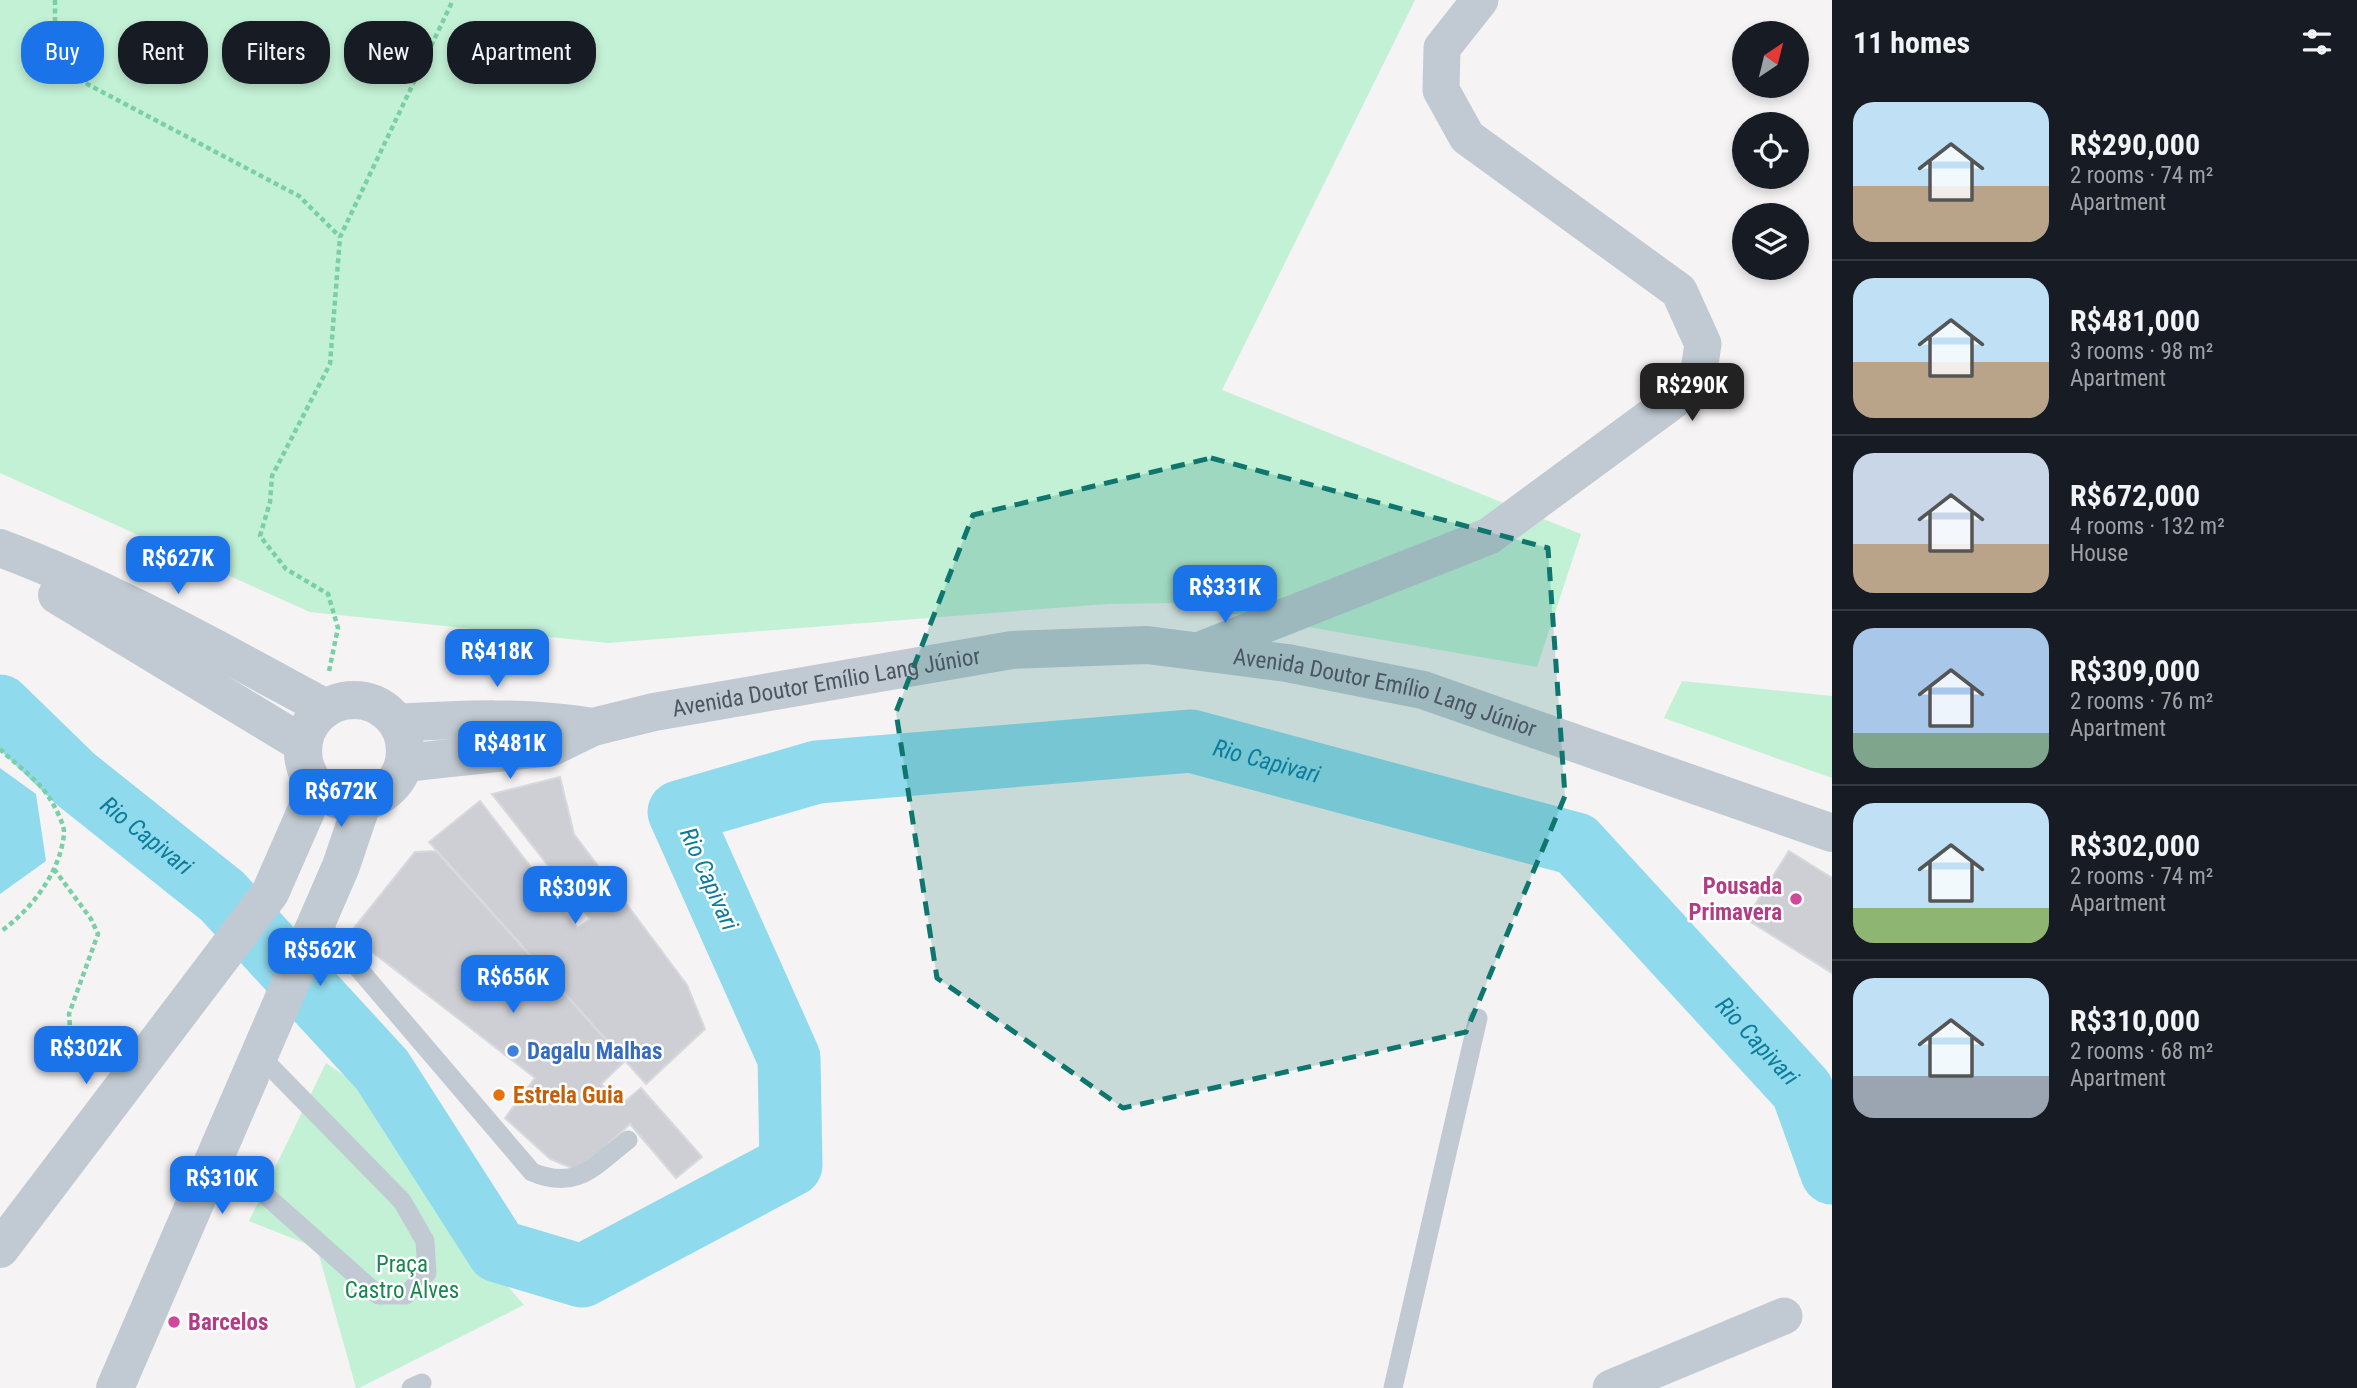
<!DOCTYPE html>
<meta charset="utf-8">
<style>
body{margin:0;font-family:"Roboto Condensed",sans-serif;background:#20242c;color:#f1f3f6;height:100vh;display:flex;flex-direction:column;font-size:26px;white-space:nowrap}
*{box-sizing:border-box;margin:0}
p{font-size:23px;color:#9ea1a6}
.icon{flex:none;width:38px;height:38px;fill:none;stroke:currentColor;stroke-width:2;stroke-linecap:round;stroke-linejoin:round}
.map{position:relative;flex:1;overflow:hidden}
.side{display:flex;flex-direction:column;background:#171b24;width:525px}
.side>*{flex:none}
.hud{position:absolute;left:21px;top:21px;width:665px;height:63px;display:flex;gap:14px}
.needle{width:46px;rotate:35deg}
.tools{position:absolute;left:1732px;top:21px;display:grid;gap:14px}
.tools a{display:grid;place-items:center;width:77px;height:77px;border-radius:50%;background:#171b24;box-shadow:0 4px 10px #0003;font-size:35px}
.price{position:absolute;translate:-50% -60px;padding:0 16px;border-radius:14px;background:#1a73e8;color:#fff;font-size:23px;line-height:46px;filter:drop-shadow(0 2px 4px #0008)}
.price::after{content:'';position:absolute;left:50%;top:42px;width:21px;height:16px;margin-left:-10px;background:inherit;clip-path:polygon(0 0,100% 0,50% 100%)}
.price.current{background:#222;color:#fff}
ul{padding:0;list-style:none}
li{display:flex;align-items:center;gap:21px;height:175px;padding:0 21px}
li+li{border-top:2px solid #363941}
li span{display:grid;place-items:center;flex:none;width:196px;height:140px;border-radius:21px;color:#555}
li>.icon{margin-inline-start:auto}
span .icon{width:84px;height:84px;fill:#fffc;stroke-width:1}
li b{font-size:30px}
h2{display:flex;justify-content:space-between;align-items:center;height:84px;padding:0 21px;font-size:30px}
.chip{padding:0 24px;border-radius:28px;background:#171b24;box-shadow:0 4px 10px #0003;font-size:24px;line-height:63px}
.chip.current{background:#1a73e8;color:#fff}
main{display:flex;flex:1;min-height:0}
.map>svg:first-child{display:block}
.green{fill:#c3f1d5}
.water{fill:#90daee}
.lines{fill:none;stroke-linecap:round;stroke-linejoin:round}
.river{stroke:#90daee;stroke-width:63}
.building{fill:#cdcfd5;stroke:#d7d9de;stroke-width:2}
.path{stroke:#7ad0a6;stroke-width:4.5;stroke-dasharray:5 3.5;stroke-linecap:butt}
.service{stroke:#c1cad2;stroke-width:19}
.minor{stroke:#c1cad2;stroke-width:37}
.tertiary{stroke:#c1cad2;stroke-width:38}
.marked{fill:#0f766e;fill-opacity:0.2;stroke:#0f766e;stroke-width:5;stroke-dasharray:14 9;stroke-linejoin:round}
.hotel-dot{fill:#d1479c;stroke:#fff;stroke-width:2.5}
.shop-dot{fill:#3f7fe0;stroke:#fff;stroke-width:2.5}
.food-dot{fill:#e8710a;stroke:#fff;stroke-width:2.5}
.labels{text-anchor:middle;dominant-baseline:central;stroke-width:5;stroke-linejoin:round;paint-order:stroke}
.street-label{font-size:23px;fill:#4a5661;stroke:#fff}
.hotel-label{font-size:23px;font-weight:bold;fill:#b23c85;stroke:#fff;text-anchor:end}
.shop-label{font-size:23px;font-weight:bold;fill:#366cbe;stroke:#fff;text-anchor:start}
.food-label{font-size:23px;font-weight:bold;fill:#c56008;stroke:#fff;text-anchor:start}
.park-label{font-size:23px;fill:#17864f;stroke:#fff}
.water-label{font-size:24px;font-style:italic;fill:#0c7c9b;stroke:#fff}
</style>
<main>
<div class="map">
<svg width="1832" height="1388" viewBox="0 0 1832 1388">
<rect width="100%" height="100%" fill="#f5f3f3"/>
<!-- green -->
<path class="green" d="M 0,0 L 1415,0 L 1222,390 L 1581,534 L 1537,667 L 1171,603 L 1107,604 L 608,643 L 310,612 L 0,473 Z
M 1682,681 L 1832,696 L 1832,778 L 1664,718 Z
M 326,1063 L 377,1098 L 433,1200 L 524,1305 L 359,1388 L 356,1388 L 317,1248 L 249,1221 Z"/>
<!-- water -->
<path class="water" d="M 0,768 L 36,794 L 46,861 L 0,894 Z"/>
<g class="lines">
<!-- river -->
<path class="river" id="s1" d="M 0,706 L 74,778 L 222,896 L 382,1070 L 498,1251 L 582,1276 L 791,1165 L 789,1058 L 679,812 L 817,772 L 1191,741 L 1576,844 L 1802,1090 L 1832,1173"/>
</g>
<!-- building -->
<path class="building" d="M 560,777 L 574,834 L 687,985 L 705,1029 L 646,1084 L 429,842 L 480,801 L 578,928 L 590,919 L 492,794 Z
M 436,851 L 625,1061 L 601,1084 L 622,1104 L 641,1088 L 702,1157 L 676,1178 L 630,1124 L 579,1171 L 550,1159 L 505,1118 L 535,1078 L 349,934 L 415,852 Z
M 1789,851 L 1832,878 L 1832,973 L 1746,919 Z"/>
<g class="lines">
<!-- path -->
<path class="path" d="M 55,0 L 55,67 L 299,196 L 340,237
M 329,671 L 338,628 L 328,594 L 286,569 L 260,536 L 270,502 L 272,476 L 330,364 L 340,237 L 453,0
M 0,749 C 15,764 39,780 50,799 C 55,807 65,825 64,834 C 60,873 31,910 0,932
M 54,869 L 91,919 L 98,934 L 69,1014 L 70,1027 L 105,1054"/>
<!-- service -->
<path class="service" d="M 317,920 L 532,1172 C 577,1191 594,1166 628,1140
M 218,1153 L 378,1295 L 406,1295 L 427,1273 L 425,1241 L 402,1201 L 260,1056
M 411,1388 L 422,1383
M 1393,1388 L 1478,1018"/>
<!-- minor -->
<path class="minor" d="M 1198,651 L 1489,536 L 1697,383 L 1703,344 L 1679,291 L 1467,137 L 1441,90 L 1442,48 L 1480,0
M 1611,1388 L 1784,1316"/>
<!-- tertiary -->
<g class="tertiary">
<path d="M 0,548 C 113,590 220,651 326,708"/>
<path d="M 57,595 L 303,744"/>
<circle cx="354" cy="751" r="51"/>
<path d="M 398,723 C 463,719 527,716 593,727"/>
<path id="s2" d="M 404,763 L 552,747 L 593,727 L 654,712 L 1012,650 L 1147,645 L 1287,663 L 1423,690 L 1832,833"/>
<path d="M 0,1249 L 270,893 L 317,786"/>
<path d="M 115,1388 L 341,866 L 363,801"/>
</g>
</g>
<!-- marked area -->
<path class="marked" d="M 1211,458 L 1548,548 L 1565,796 L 1466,1032 L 1123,1108 L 937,978 L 896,712 L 973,515 Z"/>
<!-- markers -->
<g class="hotel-dot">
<circle cx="1796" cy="899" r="7"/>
<circle cx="174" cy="1322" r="7"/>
</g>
<circle class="shop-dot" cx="513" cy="1051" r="7"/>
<circle class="food-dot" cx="499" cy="1095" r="7"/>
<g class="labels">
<!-- street labels -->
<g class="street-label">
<text stroke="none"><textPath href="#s2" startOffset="432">Avenida Doutor Emílio Lang Júnior</textPath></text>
<text stroke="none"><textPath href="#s2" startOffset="999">Avenida Doutor Emílio Lang Júnior</textPath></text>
</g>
<!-- hotel labels -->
<g class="hotel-label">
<text x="1782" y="886">Pousada<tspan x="1782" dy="26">Primavera</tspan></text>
<text x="188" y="1322" text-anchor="start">Barcelos</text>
</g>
<!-- shop labels -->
<g class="shop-label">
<text x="527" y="1051">Dagalu Malhas</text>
</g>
<!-- food labels -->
<g class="food-label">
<text x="513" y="1095">Estrela Guia</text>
</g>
<!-- park labels -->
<g class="park-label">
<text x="402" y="1264">Praça<tspan x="402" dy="26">Castro Alves</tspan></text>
</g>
<!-- water labels -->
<g class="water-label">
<text stroke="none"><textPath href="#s1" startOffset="2042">Rio Capivari</textPath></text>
<text stroke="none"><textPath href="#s1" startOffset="196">Rio Capivari</textPath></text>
<text transform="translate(709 879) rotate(66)">Rio Capivari</text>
<text stroke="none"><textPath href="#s1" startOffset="2630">Rio Capivari</textPath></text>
</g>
</g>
</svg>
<div class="tools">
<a><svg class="needle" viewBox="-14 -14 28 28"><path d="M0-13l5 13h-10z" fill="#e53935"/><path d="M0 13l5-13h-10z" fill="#9ea1a6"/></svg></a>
<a><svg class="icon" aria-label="locate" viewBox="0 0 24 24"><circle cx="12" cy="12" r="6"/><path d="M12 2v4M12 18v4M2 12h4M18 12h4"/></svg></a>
<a><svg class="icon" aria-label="layers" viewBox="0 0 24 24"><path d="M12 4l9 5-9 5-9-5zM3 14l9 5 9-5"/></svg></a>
</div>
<b class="price current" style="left:1692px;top:423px">R$290K</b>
<b class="price" style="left:178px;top:596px">R$627K</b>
<b class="price" style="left:1225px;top:625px">R$331K</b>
<b class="price" style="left:497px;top:689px">R$418K</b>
<b class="price" style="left:510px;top:781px">R$481K</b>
<b class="price" style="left:341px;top:829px">R$672K</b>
<b class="price" style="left:575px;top:926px">R$309K</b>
<b class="price" style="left:320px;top:988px">R$562K</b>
<b class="price" style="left:513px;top:1015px">R$656K</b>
<b class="price" style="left:86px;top:1086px">R$302K</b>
<b class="price" style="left:222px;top:1216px">R$310K</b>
<div class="hud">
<a class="chip current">Buy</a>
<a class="chip">Rent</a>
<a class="chip">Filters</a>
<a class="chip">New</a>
<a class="chip">Apartment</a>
</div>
</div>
<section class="side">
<h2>11 homes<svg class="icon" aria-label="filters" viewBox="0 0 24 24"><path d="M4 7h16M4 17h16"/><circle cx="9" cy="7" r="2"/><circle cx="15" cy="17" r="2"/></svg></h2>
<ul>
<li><span style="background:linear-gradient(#bfe0f5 60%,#b9a48a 0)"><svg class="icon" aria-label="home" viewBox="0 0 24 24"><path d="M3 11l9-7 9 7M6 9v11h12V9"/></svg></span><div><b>R$290,000</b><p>2 rooms · 74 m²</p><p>Apartment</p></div></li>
<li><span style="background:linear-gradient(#bfe0f5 60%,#b9a48a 0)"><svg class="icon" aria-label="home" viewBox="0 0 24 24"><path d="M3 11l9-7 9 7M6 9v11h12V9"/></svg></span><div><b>R$481,000</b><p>3 rooms · 98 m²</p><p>Apartment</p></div></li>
<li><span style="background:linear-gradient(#c9d6e8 65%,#b9a48a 0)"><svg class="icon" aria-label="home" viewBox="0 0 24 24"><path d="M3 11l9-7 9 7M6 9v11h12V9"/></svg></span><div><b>R$672,000</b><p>4 rooms · 132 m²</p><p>House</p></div></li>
<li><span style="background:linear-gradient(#a9c7e8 75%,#7fa58c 0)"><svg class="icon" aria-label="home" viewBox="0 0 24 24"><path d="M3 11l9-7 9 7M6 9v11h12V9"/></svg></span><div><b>R$309,000</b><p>2 rooms · 76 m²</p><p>Apartment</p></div></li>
<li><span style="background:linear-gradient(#bfe0f5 75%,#8fb573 0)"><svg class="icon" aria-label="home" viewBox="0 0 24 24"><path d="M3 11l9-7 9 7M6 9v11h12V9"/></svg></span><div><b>R$302,000</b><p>2 rooms · 74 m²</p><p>Apartment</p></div></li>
<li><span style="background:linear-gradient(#bfe0f5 70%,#9aa5b1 0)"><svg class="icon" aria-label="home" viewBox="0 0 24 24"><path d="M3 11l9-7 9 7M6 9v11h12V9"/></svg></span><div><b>R$310,000</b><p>2 rooms · 68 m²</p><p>Apartment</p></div></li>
</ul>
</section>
</main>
